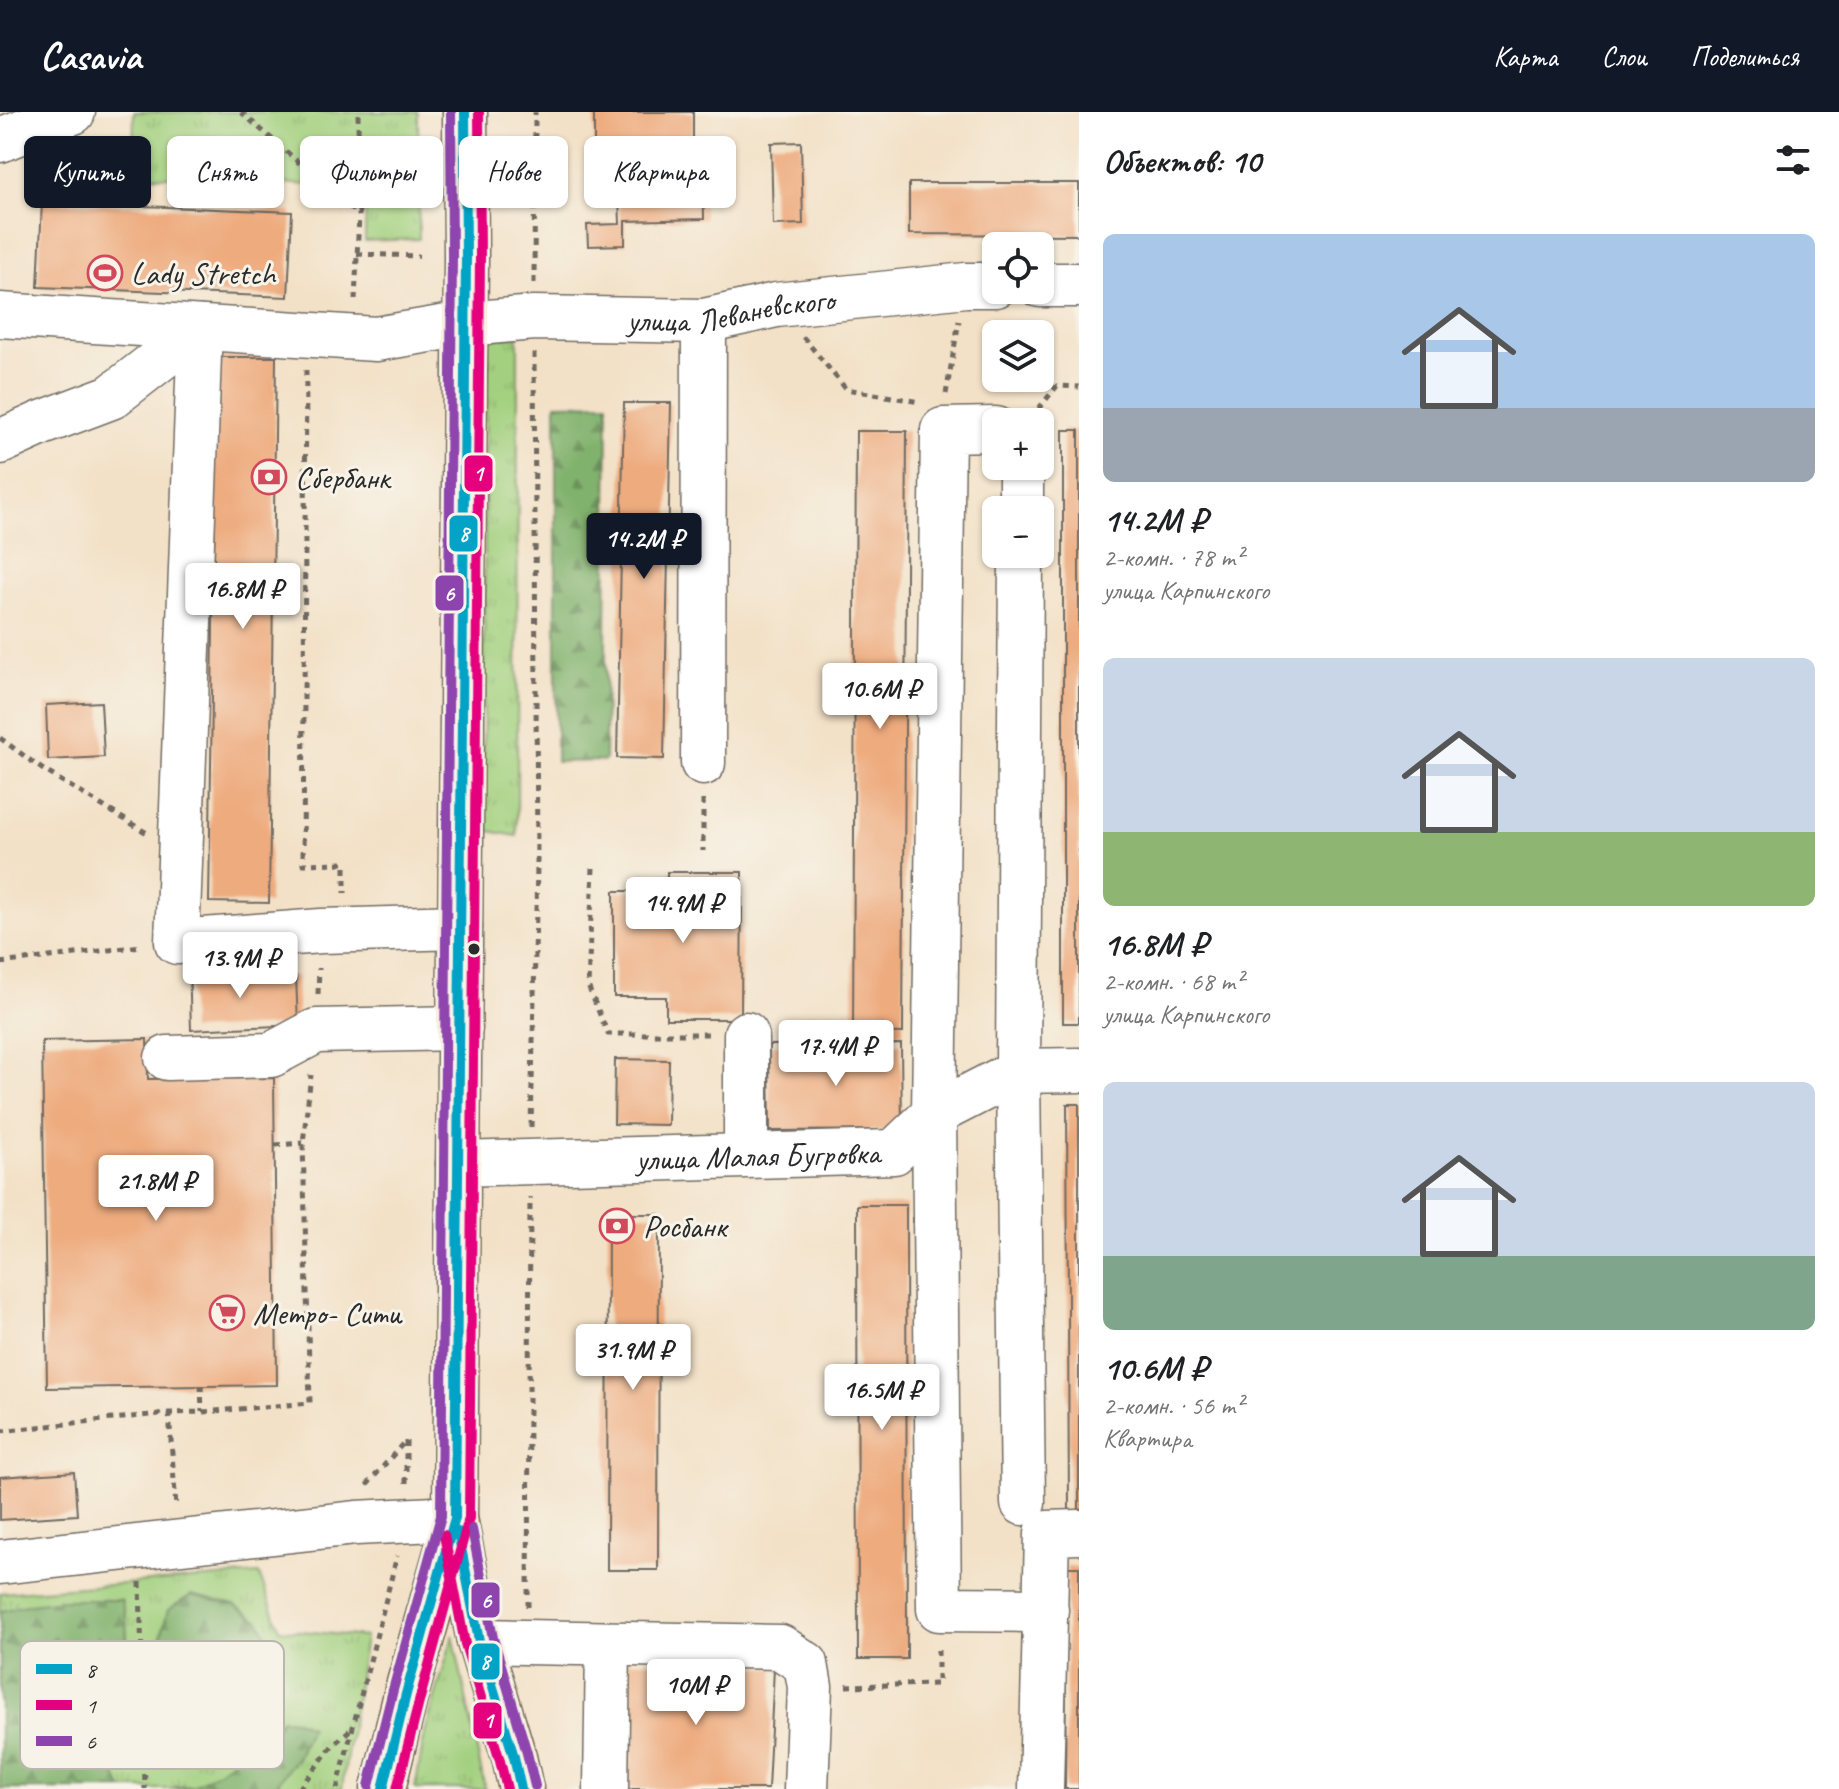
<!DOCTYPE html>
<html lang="ru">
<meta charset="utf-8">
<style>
body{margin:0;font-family:Caveat,sans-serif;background:#f6f6f6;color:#202124;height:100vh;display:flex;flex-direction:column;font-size:30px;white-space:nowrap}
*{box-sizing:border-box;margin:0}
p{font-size:26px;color:#757577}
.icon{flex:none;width:44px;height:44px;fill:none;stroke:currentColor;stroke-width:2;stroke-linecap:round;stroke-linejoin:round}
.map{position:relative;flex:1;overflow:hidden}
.drawer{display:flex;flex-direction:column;background:#fff;width:760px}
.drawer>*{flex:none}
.hud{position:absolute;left:24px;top:24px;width:760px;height:72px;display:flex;gap:16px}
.controls{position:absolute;left:982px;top:120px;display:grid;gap:16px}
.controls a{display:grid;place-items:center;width:72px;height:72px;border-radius:12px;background:#fff;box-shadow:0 2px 6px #0004;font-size:40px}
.price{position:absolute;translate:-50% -68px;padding:0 18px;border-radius:8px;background:#fff;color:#222;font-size:26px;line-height:52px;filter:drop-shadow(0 2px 4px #0008)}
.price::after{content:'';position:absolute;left:50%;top:48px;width:24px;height:18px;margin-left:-12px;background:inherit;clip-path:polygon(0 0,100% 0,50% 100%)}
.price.on{background:#111827;color:#fff}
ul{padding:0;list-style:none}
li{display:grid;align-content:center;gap:16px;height:424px;padding:0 24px}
li span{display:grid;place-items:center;height:248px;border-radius:12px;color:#555}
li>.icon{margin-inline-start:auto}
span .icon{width:144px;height:144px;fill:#fffc;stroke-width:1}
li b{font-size:34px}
h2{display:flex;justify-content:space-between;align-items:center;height:96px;padding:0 24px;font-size:34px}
.chip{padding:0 28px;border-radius:12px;background:#fff;box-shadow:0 2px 6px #0004;font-size:28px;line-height:72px}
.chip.on{background:#111827;color:#fff}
header{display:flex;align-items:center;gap:48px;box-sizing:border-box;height:112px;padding:0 40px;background:#111827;color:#fff}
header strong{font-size:38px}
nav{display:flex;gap:44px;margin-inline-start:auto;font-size:28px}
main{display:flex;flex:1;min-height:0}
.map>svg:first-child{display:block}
.grass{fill:url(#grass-tufts);stroke:#667e54;stroke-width:2}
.forest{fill:url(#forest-firs);stroke:#566e4c;stroke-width:2}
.building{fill:#eeab7e}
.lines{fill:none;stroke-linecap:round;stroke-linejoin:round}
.minor-casing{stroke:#716b62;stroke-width:47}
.major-casing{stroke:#716b62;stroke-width:47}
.path{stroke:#716b62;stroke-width:5;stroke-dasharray:6 6;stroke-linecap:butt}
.minor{stroke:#fff;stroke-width:44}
.major{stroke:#fbbd6e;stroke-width:44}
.bus-1-casing{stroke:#f7f3e8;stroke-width:16}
.bus-2-casing{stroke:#f7f3e8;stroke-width:16}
.bus-3-casing{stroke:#f7f3e8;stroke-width:16}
.bus-1{stroke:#02a3c6;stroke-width:10}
.bus-2{stroke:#e5007d;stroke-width:10}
.bus-3{stroke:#8e44ad;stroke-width:10}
.bus-dot{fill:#2b2b2b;stroke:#f7f3e8;stroke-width:3}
.labels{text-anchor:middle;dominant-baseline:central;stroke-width:6;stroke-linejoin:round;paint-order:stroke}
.poi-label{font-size:32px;fill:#2b2b2b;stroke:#f7f3e8;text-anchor:start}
.street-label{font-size:32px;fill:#2b2b2b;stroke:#f7f3e8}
.key{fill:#f7f3e8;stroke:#bab7af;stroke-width:2}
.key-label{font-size:22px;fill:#2b2b2b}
.line-badge{stroke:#f7f3e8;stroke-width:3}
.badge-label{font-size:22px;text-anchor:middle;font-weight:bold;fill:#fff}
</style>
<header>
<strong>Casavia</strong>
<nav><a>Карта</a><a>Слои</a><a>Поделиться</a></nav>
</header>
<main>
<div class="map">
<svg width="1079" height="1677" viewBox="0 0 1079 1677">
<defs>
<pattern id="grass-tufts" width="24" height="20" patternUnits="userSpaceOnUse" patternTransform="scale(2)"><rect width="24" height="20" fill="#a2d07e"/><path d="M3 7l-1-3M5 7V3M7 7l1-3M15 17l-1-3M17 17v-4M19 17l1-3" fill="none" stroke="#8cb36d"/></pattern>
<pattern id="forest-firs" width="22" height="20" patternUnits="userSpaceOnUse" patternTransform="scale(2)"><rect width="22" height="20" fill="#81b26d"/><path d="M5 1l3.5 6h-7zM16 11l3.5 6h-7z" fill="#6a915a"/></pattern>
</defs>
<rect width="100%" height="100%" fill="#f7f3e8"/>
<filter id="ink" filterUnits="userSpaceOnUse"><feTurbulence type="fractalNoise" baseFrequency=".0125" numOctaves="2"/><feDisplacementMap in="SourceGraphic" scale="16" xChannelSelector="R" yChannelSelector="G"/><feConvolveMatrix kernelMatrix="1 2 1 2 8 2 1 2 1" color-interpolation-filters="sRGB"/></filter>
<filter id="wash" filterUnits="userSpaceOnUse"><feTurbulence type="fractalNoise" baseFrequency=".006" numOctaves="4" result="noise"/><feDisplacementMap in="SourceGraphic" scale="32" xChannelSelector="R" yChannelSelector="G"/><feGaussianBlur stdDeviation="1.8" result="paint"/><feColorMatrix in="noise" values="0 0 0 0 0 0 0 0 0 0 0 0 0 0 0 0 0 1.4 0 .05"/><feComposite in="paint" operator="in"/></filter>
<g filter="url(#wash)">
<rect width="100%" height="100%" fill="#f3e1c7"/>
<!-- grass -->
<path class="grass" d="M 134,0 L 418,0 L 419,127 L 365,129 L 366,76 L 133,63 Z
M 518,224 L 517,724 L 483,718 L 486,227 Z
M 259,1462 L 280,1517 L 365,1525 L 342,1677 L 0,1677 L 0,1481 Z
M 453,1523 L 485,1677 L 415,1677 L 425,1621 Z"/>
<!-- forest -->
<path class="forest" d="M 608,291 L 605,649 L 556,650 L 556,292 Z
M 191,1483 L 235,1493 L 259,1509 L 272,1531 L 275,1551 L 264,1576 L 235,1609 L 208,1618 L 173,1593 L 161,1568 L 158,1536 L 168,1498 Z
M 62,1488 L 121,1488 L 126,1507 L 127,1526 L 120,1587 L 102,1622 L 110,1651 L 122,1677 L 0,1677 L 0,1502 L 2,1499 L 30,1492 Z
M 282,1607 L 296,1608 L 310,1615 L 298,1644 L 273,1677 L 173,1677 L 175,1675 L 193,1674 L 220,1658 Z"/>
<g id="blocks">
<!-- building -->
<path class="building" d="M 594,0 L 693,0 L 693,41 L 594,41 Z
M 801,30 L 803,112 L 773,113 L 771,31 Z
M 703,49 L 704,107 L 625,109 L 625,133 L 588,134 L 587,113 L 620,112 L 619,85 L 600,85 L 600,65 L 622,65 L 621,52 Z
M 909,71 L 1079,71 L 1079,123 L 909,122 Z
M 42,90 L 292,100 L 288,185 L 38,175 Z
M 217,245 L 276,245 L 269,791 L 209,790 Z
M 624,291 L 671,291 L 664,647 L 617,646 Z
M 1063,318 L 1079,318 L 1079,911 L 1063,911 Z
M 856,319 L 907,319 L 903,921 L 853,920 Z
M 101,590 L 104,645 L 48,648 L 46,593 Z
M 667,760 L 742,760 L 741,907 L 666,907 L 666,885 L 614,885 L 614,779 L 667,779 Z
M 216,849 L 217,868 L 296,864 L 298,913 L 191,918 L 189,850 Z
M 147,927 L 148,967 L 274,966 L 277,1273 L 47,1276 L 42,929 Z
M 901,932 L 902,1018 L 770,1019 L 769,933 Z
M 615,947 L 669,948 L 668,1013 L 614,1012 Z
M 1067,992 L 1079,992 L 1079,1401 L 1069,1401 Z
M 857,1093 L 906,1093 L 907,1547 L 858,1547 Z
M 608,1102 L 659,1102 L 658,1458 L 607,1458 Z
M 74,1360 L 77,1403 L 0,1408 L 0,1365 Z
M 1067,1455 L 1079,1455 L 1079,1677 L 1065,1677 Z
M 626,1549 L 774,1556 L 768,1677 L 620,1677 Z"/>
</g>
</g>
<g filter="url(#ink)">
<use href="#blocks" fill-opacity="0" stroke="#716b62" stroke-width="2"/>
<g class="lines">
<!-- minor casing -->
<g class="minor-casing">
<g id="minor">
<path d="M 0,28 L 73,0"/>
<path d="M 1040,173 L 1079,173"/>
<path id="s1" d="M 0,203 L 376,227 L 465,212 L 534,206 L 704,209 L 776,193 L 966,173 L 996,173"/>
<path d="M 200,216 L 177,830 L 321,819 L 460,815"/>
<path d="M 996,317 L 943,318 L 934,1002 L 939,1497 L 1046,1498"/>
<path d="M 0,330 L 42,311 L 111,285 L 200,216"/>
<path d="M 1021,398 L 1021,354"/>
<path d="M 1021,442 L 1018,959 L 1023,1391"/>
<path d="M 703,651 L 704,209"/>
<path d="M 167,946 L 271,943 L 316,919 L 460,916"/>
<path d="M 746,1043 L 746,922"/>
<path id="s2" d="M 458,1052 L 894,1040 L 934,1002 L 1018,959 L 1079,958"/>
<path d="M 0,1450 L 356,1411 L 455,1406"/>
<path d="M 479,1529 L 780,1535 L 806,1552 L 810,1575 L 806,1677"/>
<path d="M 606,1677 L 608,1532"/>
<path d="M 1041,1677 L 1047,1421 L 1079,1420"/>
</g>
</g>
<!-- major casing -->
<g class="major-casing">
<path id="major" d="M 465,0 L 466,145 L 455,1406 L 479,1529 L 514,1645 L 521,1677
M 383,1677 L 406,1582 L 453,1416"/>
</g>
<!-- path -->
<path class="path" d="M 241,0 L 359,103
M 357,142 L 419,144
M 534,171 L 535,0
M 355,188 L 359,103 L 358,0
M 803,225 L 846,277 L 920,290
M 306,258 L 303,752 L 345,751 L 345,781
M 946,282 L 959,209
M 1031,306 L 1057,274 L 1079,275
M 0,626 L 42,657 L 147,721
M 703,688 L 703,739
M 593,756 L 588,874 L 608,922 L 708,922
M 0,851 L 142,834
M 318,882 L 319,856
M 531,1015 L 537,753 L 534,241
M 275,1033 L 303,1031
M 201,1273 L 202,1300
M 169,1301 L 176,1395
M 0,1319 L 169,1301 L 202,1300 L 310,1291 L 303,1031 L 311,963
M 406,1329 L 406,1371
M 367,1373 L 406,1328
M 140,1470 L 145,1677
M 528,1495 L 530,1085
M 846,1574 L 938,1572 L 938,1534
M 299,1677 L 332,1634 L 351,1617
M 337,1677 L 397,1444"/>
<!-- minor -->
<use href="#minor" class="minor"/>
<!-- major -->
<use href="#major" class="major"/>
<!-- bus-1 casing -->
<g class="bus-1-casing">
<path id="bus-1" d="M 458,1420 L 479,1529 L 514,1645 L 521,1677
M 383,1677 L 406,1582 L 455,1406 L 466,145 L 465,0"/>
</g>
<!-- bus-2 casing -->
<g class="bus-2-casing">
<path id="bus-2" d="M 444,1423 L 465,1532 L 500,1649 L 507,1677
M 397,1677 L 420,1586 L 469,1406 L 480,145 L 479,0"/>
</g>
<!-- bus-3 casing -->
<g class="bus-3-casing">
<path id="bus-3" d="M 472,1417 L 493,1526 L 527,1641 L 535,1674
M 369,1674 L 393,1578 L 441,1404 L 452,145 L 451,0"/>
</g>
<!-- bus-1 -->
<use href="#bus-1" class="bus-1"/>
<!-- bus-2 -->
<use href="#bus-2" class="bus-2"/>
<!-- bus-3 -->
<use href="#bus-3" class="bus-3"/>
</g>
</g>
<!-- icons -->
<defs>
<g id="stadium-ring" transform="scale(1.8)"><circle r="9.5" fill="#f7f3e8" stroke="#d1495b" stroke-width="1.5"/><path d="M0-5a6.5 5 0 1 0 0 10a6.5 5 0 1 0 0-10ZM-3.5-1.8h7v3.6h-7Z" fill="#d1495b"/></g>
<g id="bank-ring" transform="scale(1.8)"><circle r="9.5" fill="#f7f3e8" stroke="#d1495b" stroke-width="1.5"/><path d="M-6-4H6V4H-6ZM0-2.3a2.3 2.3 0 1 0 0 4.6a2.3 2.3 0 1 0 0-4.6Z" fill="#d1495b"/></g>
<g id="supermarket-ring" transform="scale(1.8)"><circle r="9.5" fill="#f7f3e8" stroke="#d1495b" stroke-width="1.5"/><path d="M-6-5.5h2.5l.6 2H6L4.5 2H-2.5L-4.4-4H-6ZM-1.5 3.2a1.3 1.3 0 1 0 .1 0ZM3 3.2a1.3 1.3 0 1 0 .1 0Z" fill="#d1495b"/></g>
</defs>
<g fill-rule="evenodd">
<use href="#stadium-ring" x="105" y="161"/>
<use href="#bank-ring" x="269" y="365"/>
<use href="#bank-ring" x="617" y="1114"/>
<use href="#supermarket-ring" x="227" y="1201"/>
</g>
<!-- markers -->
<circle class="bus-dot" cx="474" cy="837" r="7"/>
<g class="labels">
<!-- poi labels -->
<g class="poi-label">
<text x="131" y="161">Lady Stretch</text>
<text x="295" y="365">Сбербанк</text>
<text x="643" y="1114">Росбанк</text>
<text x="253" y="1201">Метро- Сити</text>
</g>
<!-- street labels -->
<g class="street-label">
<text stroke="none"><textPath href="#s1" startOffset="734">улица Леваневского</textPath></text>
<text stroke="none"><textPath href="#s2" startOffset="300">улица Малая Бугровка</textPath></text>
</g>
</g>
<!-- legend -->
<rect x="20" y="1529" width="264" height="128" rx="12" class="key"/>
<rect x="36" y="1552" width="36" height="10" fill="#02a3c6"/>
<rect x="36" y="1588" width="36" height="10" fill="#e5007d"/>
<rect x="36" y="1624" width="36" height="10" fill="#8e44ad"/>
<g class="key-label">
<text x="86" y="1565">8</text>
<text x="86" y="1601">1</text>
<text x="86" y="1637">6</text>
</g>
<g class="line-badge">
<rect x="463" y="342" width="31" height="39" rx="8" fill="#e5007d"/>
<rect x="448" y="402" width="31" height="39" rx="8" fill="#02a3c6"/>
<rect x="434" y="462" width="31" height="38" rx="8" fill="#8e44ad"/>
<rect x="470" y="1469" width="31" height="38" rx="8" fill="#8e44ad"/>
<rect x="470" y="1530" width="31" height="39" rx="8" fill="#02a3c6"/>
<rect x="472" y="1589" width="31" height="39" rx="8" fill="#e5007d"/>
</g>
<g class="badge-label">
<text x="478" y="369">1</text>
<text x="464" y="429">8</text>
<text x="449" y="489">6</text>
<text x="486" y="1496">6</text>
<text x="485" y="1557">8</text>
<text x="488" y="1616">1</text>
</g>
</svg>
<div class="controls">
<a><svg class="icon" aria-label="locate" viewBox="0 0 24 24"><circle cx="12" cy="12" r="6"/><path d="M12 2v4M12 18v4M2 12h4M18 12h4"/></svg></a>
<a><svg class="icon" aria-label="layers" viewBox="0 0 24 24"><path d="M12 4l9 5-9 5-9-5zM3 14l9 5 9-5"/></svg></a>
<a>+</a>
<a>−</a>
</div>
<b class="price on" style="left:644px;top:469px">14.2M ₽</b>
<b class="price" style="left:243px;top:519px">16.8M ₽</b>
<b class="price" style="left:880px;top:619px">10.6M ₽</b>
<b class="price" style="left:683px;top:833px">14.9M ₽</b>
<b class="price" style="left:240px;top:888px">13.9M ₽</b>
<b class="price" style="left:836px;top:976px">17.4M ₽</b>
<b class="price" style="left:156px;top:1111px">21.8M ₽</b>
<b class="price" style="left:633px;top:1280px">31.9M ₽</b>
<b class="price" style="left:882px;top:1320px">16.5M ₽</b>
<b class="price" style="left:696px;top:1615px">10M ₽</b>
<div class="hud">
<a class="chip on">Купить</a>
<a class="chip">Снять</a>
<a class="chip">Фильтры</a>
<a class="chip">Новое</a>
<a class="chip">Квартира</a>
</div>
</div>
<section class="drawer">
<h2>Объектов: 10<svg class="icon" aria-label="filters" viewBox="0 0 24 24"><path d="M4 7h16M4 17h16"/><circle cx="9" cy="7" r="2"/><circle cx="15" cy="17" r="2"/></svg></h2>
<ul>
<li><span style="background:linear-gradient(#a9c7e8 70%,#9aa5b1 0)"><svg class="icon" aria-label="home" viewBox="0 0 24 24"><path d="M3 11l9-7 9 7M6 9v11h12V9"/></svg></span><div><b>14.2M ₽</b><p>2-комн. · 78 m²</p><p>улица Карпинского</p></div></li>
<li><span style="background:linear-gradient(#c9d6e8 70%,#8fb573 0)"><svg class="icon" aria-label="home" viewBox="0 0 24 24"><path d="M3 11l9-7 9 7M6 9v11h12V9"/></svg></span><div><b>16.8M ₽</b><p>2-комн. · 68 m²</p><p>улица Карпинского</p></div></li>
<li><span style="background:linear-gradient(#c9d6e8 70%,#7fa58c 0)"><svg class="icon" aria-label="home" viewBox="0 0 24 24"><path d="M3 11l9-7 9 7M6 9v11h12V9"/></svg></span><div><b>10.6M ₽</b><p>2-комн. · 56 m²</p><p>Квартира</p></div></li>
</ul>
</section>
</main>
